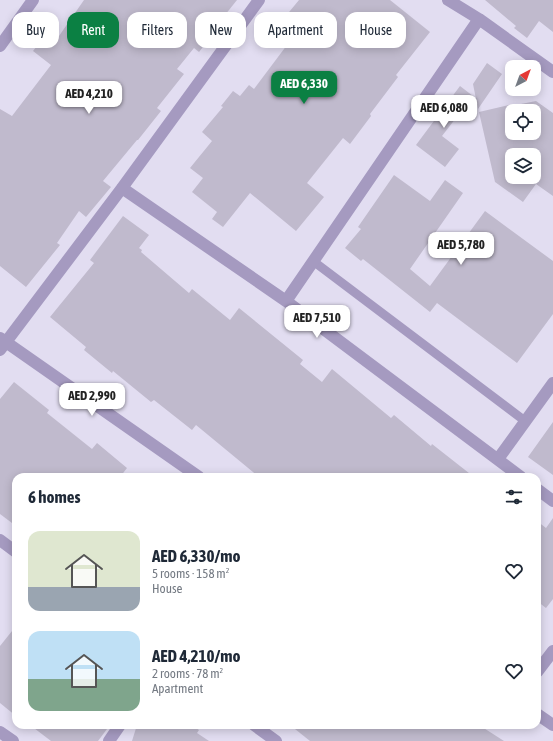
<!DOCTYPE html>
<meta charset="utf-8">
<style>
body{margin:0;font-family:"Asap Condensed",sans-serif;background:#f6f6f7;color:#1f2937;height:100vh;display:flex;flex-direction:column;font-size:15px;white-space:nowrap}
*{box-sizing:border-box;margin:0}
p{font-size:13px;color:#747a83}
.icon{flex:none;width:22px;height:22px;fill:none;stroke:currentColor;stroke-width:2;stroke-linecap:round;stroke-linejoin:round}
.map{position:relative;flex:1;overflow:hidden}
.details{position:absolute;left:12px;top:473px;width:529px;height:256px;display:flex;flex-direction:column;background:#fff;border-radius:12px;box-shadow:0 2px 10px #0003}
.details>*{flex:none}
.hud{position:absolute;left:12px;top:12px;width:529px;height:36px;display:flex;gap:8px}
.needle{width:26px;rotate:41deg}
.controls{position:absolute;left:505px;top:60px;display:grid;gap:8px}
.controls a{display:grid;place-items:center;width:36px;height:36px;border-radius:8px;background:#fff;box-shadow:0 2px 10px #0003;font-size:20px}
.price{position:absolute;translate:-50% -34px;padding:0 9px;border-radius:8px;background:#fff;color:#222;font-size:13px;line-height:26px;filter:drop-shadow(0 1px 2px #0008)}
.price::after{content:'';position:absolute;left:50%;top:24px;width:12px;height:9px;margin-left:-6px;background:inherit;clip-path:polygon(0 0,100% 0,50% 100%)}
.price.current{background:#0b8043;color:#fff}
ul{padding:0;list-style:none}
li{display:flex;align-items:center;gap:12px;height:100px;padding:0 16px}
li span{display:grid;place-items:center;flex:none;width:112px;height:80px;border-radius:12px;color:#555}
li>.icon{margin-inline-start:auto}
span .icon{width:48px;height:48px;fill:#fffc;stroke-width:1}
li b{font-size:17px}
h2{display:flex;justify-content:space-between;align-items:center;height:48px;padding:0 16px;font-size:17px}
.chip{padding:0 14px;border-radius:12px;background:#fff;box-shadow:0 2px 10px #0003;font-size:14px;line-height:36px}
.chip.current{background:#0b8043;color:#fff}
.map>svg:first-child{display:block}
.building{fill:#c0bacd;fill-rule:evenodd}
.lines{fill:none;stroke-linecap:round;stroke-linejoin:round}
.lane{stroke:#a59ac0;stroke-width:9}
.street{stroke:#a59ac0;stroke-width:12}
</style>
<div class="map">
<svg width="553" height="741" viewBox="0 0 553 741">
<rect width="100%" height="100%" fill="#e2ddf1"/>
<!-- building -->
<path class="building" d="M 84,0 L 237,0 L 221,20 L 223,22 L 199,52 L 194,48 L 177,69 L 184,74 L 157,108 L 161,111 L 138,140 L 137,140 L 103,181 L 111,187 L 86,217 L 79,211 L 57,243 L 60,245 L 26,287 L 0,266 L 0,109 L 12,116 L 51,65 L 33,51 L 50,29 L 59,36 Z
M 299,0 L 390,0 L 430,32 L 396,75 L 398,77 L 370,114 L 371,116 L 350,144 L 343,138 L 307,183 L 324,197 L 296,231 L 250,193 L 223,227 L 212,219 L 217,212 L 192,192 L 203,178 L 190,168 L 212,141 L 202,132 L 223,107 L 221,106 L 233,91 L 240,96 L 249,85 L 254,89 L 287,45 L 271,34 Z
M 485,0 L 553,0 L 553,32 L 539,21 L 527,38 L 514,28 L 516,26 Z
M 487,63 L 502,74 L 478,109 L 473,84 Z
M 460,86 L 473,96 L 442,136 L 459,149 L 445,167 L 416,145 Z
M 536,101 L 553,113 L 553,196 L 536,184 L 523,202 L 495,182 L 479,112 L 509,105 L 511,106 ZM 512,111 L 534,111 L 534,133 L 512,133 ZM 512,155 L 534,155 L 534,177 L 512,177 Z
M 394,175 L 430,201 L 445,180 L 463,193 L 410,269 L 430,286 L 485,211 L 553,261 L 553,314 L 517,363 L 437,303 L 430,312 L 363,259 L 361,261 L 345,248 L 361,229 L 358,227 Z
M 123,216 L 149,235 L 139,248 L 142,250 L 141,252 L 189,293 L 192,289 L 230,320 L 239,308 L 303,360 L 300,364 L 322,382 L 332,369 L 391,418 L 394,415 L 431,446 L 432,444 L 474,477 L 259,477 L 196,425 L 192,430 L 154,400 L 151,402 L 113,371 L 112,373 L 84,350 L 86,347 L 50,317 L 94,263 L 90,260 Z
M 14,382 L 49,410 L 47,413 L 92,449 L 97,443 L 127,468 L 120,477 L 16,477 L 16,526 L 0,514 L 0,399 Z
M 553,422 L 553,475 L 528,457 Z
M 553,518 L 553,599 L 546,608 L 537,601 L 537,521 L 546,528 Z
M 16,626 L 16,716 L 0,703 L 0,646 Z
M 30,725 L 110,725 L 98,741 L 51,741 Z
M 137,725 L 192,725 L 199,730 L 197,733 L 209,741 L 132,741 Z
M 290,725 L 479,725 L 504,741 L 310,741 Z"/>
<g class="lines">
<!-- lane -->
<path class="lane" d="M 313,261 L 525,421"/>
<!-- street -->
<path class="street" d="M 448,0 L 479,19 L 553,72
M 0,46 L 33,0
M 122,188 L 286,301 L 521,477
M 286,301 L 479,19
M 0,338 L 199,477
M 0,350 L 122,188 L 259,0
M 498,459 L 553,383
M 537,489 L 553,501
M 0,540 L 16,552
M 537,672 L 553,651
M 537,714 L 553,725
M 254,725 L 276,741
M 0,732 L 13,741
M 109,741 L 120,725"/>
</g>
</svg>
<div class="controls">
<a><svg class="needle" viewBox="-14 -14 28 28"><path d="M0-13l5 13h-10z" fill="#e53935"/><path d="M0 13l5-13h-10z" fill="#747a83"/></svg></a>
<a><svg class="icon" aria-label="locate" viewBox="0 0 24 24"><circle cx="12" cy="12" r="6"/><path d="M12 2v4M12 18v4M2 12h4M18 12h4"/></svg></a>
<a><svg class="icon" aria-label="layers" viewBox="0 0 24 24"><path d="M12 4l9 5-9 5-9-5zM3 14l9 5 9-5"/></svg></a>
</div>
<b class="price current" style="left:304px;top:105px">AED 6,330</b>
<b class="price" style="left:89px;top:115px">AED 4,210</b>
<b class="price" style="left:444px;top:129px">AED 6,080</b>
<b class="price" style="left:461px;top:266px">AED 5,780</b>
<b class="price" style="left:317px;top:339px">AED 7,510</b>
<b class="price" style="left:92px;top:417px">AED 2,990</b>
<div class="hud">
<a class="chip">Buy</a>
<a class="chip current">Rent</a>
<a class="chip">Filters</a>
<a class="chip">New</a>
<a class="chip">Apartment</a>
<a class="chip">House</a>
</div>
<section class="details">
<h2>6 homes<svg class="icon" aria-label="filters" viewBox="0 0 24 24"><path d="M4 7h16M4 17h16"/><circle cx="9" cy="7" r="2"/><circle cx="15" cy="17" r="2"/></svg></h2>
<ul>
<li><span style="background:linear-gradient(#dfe7d0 70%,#9aa5b1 0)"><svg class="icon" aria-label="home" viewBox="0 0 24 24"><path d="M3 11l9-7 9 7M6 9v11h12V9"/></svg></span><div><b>AED 6,330/mo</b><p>5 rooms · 158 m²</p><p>House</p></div><svg class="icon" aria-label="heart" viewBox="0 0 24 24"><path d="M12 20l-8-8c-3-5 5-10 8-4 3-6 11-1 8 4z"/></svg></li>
<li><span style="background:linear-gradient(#bfe0f5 60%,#7fa58c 0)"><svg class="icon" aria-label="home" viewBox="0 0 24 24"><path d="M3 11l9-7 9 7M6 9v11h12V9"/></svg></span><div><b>AED 4,210/mo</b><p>2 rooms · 78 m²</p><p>Apartment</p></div><svg class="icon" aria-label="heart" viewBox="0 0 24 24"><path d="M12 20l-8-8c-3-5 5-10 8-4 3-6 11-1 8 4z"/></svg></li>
</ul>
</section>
</div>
